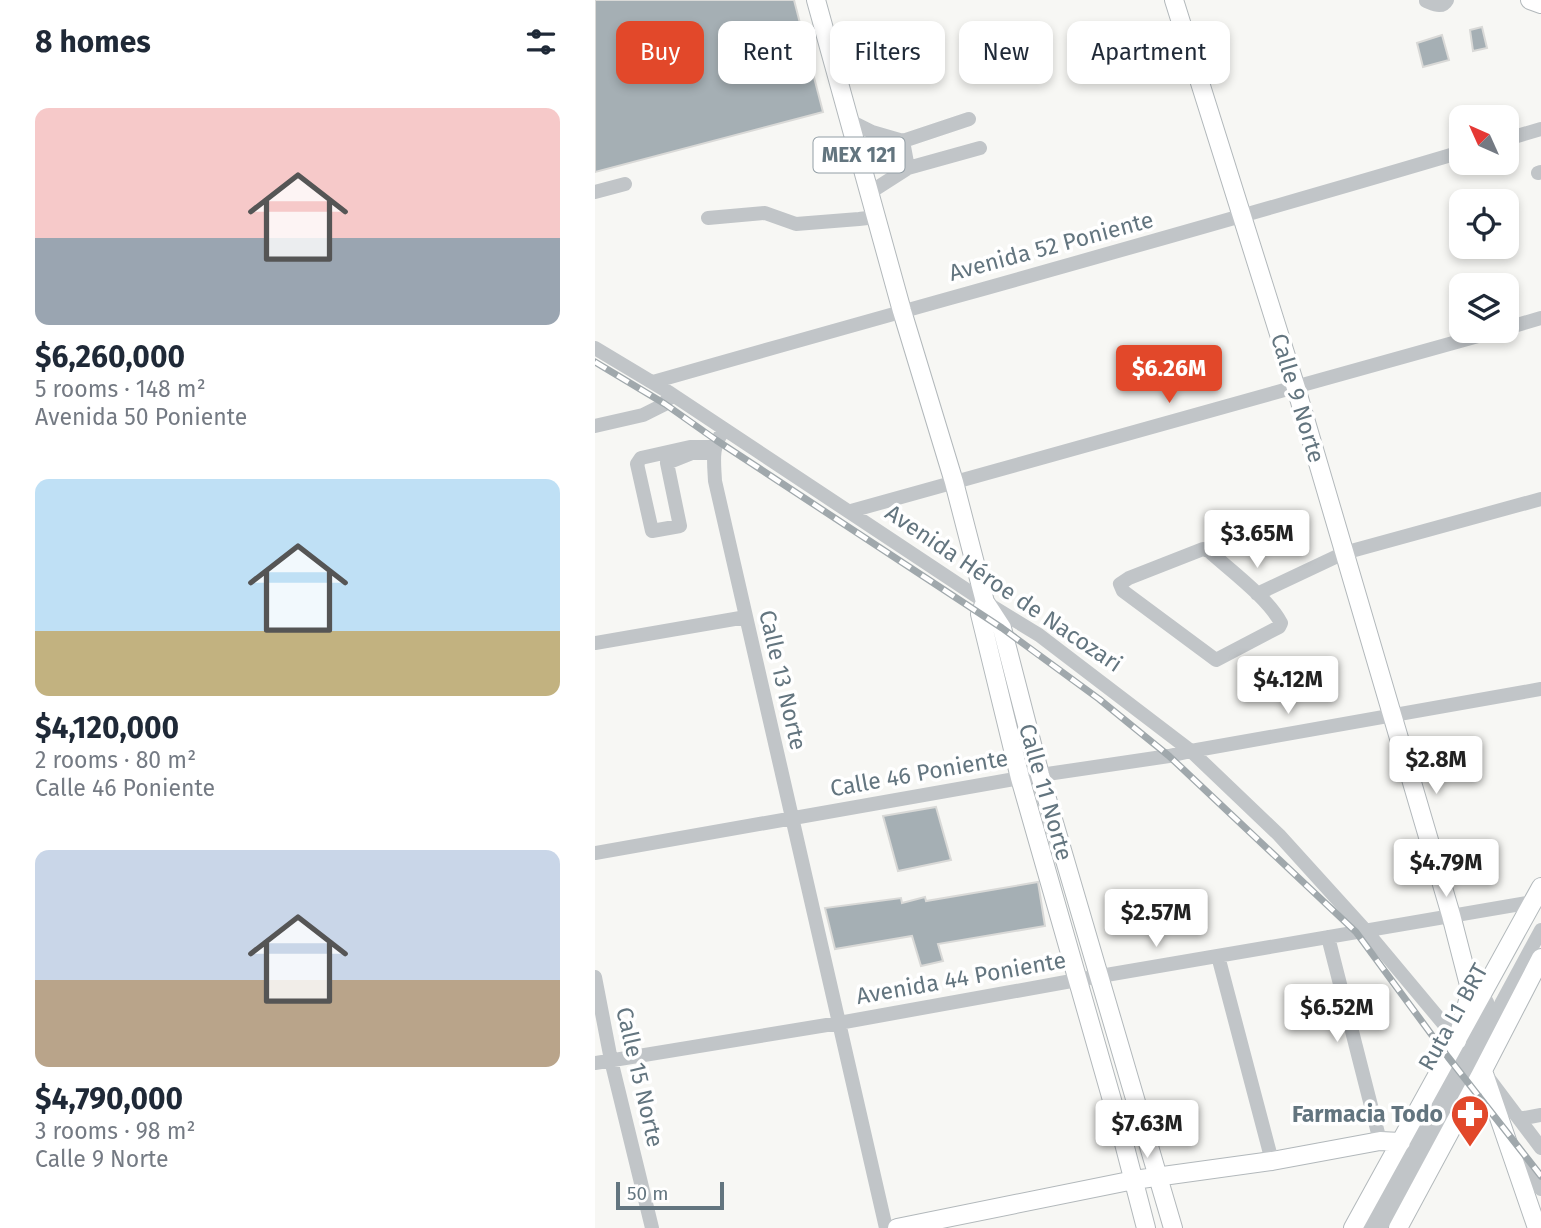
<!DOCTYPE html>
<meta charset="utf-8">
<style>
body{margin:0;font-family:"Fira Sans",sans-serif;background:#f2f2f3;color:#1f2937;height:100vh;display:flex;flex-direction:column;font-size:26px;white-space:nowrap}
*{box-sizing:border-box;margin:0}
p{font-size:23px;color:#747a83}
.icon{flex:none;width:38px;height:38px;fill:none;stroke:currentColor;stroke-width:2;stroke-linecap:round;stroke-linejoin:round}
.map{position:relative;flex:1;overflow:hidden}
.details{display:flex;flex-direction:column;background:#fff;width:595px}
.details>*{flex:none}
.top-card{position:absolute;left:21px;top:21px;width:665px;height:63px;display:flex;gap:14px}
.needle{width:46px;rotate:315deg}
.tools{position:absolute;left:854px;top:105px;display:grid;gap:14px}
.tools a{display:grid;place-items:center;width:70px;height:70px;border-radius:14px;background:#fff;box-shadow:0 4px 10px #0003;font-size:35px}
.scale{position:absolute;left:21px;bottom:18px;width:108px;box-sizing:border-box;padding-left:7px;border:4px solid #63757f;border-top:0;font-size:19px;line-height:24px;white-space:nowrap;color:#63757f;-webkit-text-stroke:5px #fff;paint-order:stroke}
.price{position:absolute;translate:-50% -60px;padding:0 16px;border-radius:7px;background:#fff;color:#222;font-size:23px;line-height:46px;filter:drop-shadow(0 2px 4px #0008)}
.price::after{content:'';position:absolute;left:50%;top:42px;width:21px;height:16px;margin-left:-10px;background:inherit;clip-path:polygon(0 0,100% 0,50% 100%)}
.price.on{background:#e2482a;color:#fff}
ul{padding:0;list-style:none}
li{display:grid;align-content:center;gap:14px;height:371px;padding:0 35px}
li span{display:grid;place-items:center;height:217px;border-radius:14px;color:#555}
li>.icon{margin-inline-start:auto}
span .icon{width:126px;height:126px;fill:#fffc;stroke-width:1}
li b{font-size:30px}
h2{display:flex;justify-content:space-between;align-items:center;height:84px;padding:0 35px;font-size:30px}
.pill{padding:0 24px;border-radius:14px;background:#fff;box-shadow:0 4px 10px #0003;font-size:24px;line-height:63px}
.pill.on{background:#e2482a;color:#fff}
main{display:flex;flex:1;min-height:0}
.map>svg:first-child{display:block}
.building{fill:#a5afb4;stroke:#d9d9d7;stroke-width:2}
.lines{fill:none;stroke-linecap:round;stroke-linejoin:round}
.major-casing{stroke:#b2b8bb;stroke-width:20}
.minor{stroke:#c1c5c8;stroke-width:14}
.major{stroke:#fff;stroke-width:18}
.rail-casing{stroke:#a0a8ac;stroke-width:7}
.rail{stroke:#fff;stroke-width:4.5;stroke-dasharray:13;stroke-linecap:butt}
.labels{text-anchor:middle;dominant-baseline:central;stroke-width:7;stroke-linejoin:round;paint-order:stroke}
.shield{fill:#fff;stroke:#929ea5;stroke-width:2}
.shield-label{font-size:21px;font-weight:bold;fill:#63757f}
.street-label{font-size:23px;fill:#63757f;stroke:#fff}
.poi-label{font-size:23px;font-weight:bold;fill:#63757f;stroke:#fff;text-anchor:end}
</style>
<main>
<section class="details">
<h2>8 homes<svg class="icon" aria-label="filters" viewBox="0 0 24 24"><path d="M4 7h16M4 17h16"/><circle cx="9" cy="7" r="2"/><circle cx="15" cy="17" r="2"/></svg></h2>
<ul>
<li><span style="background:linear-gradient(#f6c9c9 60%,#9aa5b1 0)"><svg class="icon" aria-label="home" viewBox="0 0 24 24"><path d="M3 11l9-7 9 7M6 9v11h12V9"/></svg></span><div><b>$6,260,000</b><p>5 rooms · 148 m²</p><p>Avenida 50 Poniente</p></div></li>
<li><span style="background:linear-gradient(#bfe0f5 70%,#c2b280 0)"><svg class="icon" aria-label="home" viewBox="0 0 24 24"><path d="M3 11l9-7 9 7M6 9v11h12V9"/></svg></span><div><b>$4,120,000</b><p>2 rooms · 80 m²</p><p>Calle 46 Poniente</p></div></li>
<li><span style="background:linear-gradient(#c9d6e8 60%,#b9a48a 0)"><svg class="icon" aria-label="home" viewBox="0 0 24 24"><path d="M3 11l9-7 9 7M6 9v11h12V9"/></svg></span><div><b>$4,790,000</b><p>3 rooms · 98 m²</p><p>Calle 9 Norte</p></div></li>
</ul>
</section>
<div class="map">
<svg width="946" height="1228" viewBox="0 0 946 1228">
<rect width="100%" height="100%" fill="#f7f7f4"/>
<!-- building -->
<path class="building" d="M 0,0 L 199,0 L 228,112 L 0,172 Z
M 887,27 L 892,48 L 878,51 L 875,30 Z
M 847,35 L 854,60 L 828,67 L 822,43 Z
M 341,807 L 356,860 L 303,871 L 288,816 Z
M 443,882 L 450,926 L 343,944 L 348,961 L 326,966 L 317,936 L 240,949 L 230,908 L 306,898 L 307,903 L 330,897 L 331,901 Z"/>
<g class="lines">
<!-- major casing -->
<g class="major-casing">
<path id="major" d="M 221,0 L 307,311 L 359,482 L 390,602 L 407,628 L 445,775 L 578,1228
M 579,0 L 701,388 L 856,915 L 874,985 L 874,997 L 862,1041
M 935,0 L 946,4
M 390,602 L 385,614 L 425,778 L 525,1128 L 551,1228
M 888,1071 L 942,1228
M 302,1228 L 539,1180 L 677,1161 L 785,1141 L 806,1142
M 758,1228 L 946,887
M 803,1228 L 886,1074 L 946,958"/>
</g>
<!-- minor -->
<path class="minor" d="M 831,1 C 839,4 847,9 852,0
M 255,121 L 277,132 L 308,141 L 313,168 L 274,193
M 912,139 L 946,129
M 308,141 L 374,119
M 313,168 L 385,148
M 943,173 L 946,172
M 0,192 L 30,184
M 113,218 L 170,213 L 201,224 L 264,219 L 281,217
M 912,328 L 946,318
M 0,348 L 75,393 L 390,602 L 444,635 L 596,751 L 684,835 L 771,931 L 888,1071 L 946,1148
M 58,382 C 327,305 598,232 866,152
M 0,426 L 48,415 L 70,404 L 75,393
M 129,430 C 116,447 119,460 120,481 L 291,1228
M 119,453 L 97,453 L 72,463 L 85,526 L 57,531 L 42,464 L 46,458 L 95,447 L 120,447
M 256,511 L 901,331
M 608,549 L 614,551 C 636,571 673,598 686,623 L 684,627 L 621,660 L 528,591 L 525,584 L 534,578 Z
M 662,594 L 749,553 L 946,499
M 0,643 L 151,617
M 0,853 L 425,778 L 574,756 L 596,751 L 946,689
M 733,937 L 785,1141
M 623,956 L 677,1161
M 0,977 L 16,1060 L 57,1228
M 0,1063 L 244,1023 L 482,980 L 944,901
M 924,1119 L 946,1115
M 920,1157 L 946,1189
M 771,1228 L 892,1002
M 785,1228 L 946,930"/>
<!-- major -->
<use href="#major" class="major"/>
<!-- rail casing -->
<g class="rail-casing">
<path id="rail" d="M 0,362 L 70,404 L 121,440 L 407,628 L 504,699 L 574,756 L 761,932 L 853,1057 L 946,1176"/>
</g>
<!-- rail -->
<use href="#rail" class="rail"/>
</g>
<!-- icons -->
<defs>
<g id="pharmacy-pin" transform="scale(2.0125)"><path d="M0 17L-7.5 6A9.5 9.5 0 1 1 7.5 6Z" fill="#e2482a" stroke="#fff"/><path d="M-2-6h4v4h4v4h-4v4h-4v-4h-4v-4h4Z" fill="#fff"/></g>
</defs>
<g fill-rule="evenodd">
<use href="#pharmacy-pin" x="875" y="1114"/>
</g>
<g class="labels">
<!-- shield labels -->
<rect class="shield" x="218.5" y="137.5" width="91" height="35" rx="5"/>
<g class="shield-label">
<text x="264" y="155">MEX 121</text>
</g>
<!-- street labels -->
<g class="street-label">
<text transform="translate(456 246) rotate(-15)">Avenida 52 Poniente</text>
<text transform="translate(703 398) rotate(73)">Calle 9 Norte</text>
<text transform="translate(409 588) rotate(34)">Avenida Héroe de Nacozari</text>
<text transform="translate(188 680) rotate(77)">Calle 13 Norte</text>
<text transform="translate(324 773) rotate(-10)">Calle 46 Poniente</text>
<text transform="translate(451 792) rotate(74)">Calle 11 Norte</text>
<text transform="translate(366 978) rotate(-10)">Avenida 44 Poniente</text>
<text transform="translate(858 1017) rotate(-61)">Ruta L1 BRT</text>
<text transform="translate(45 1077) rotate(77)">Calle 15 Norte</text>
</g>
<!-- poi labels -->
<g class="poi-label">
<text x="848" y="1114">Farmacia Todo</text>
</g>
</g>
</svg>
<div class="tools">
<a><svg class="needle" viewBox="-14 -14 28 28"><path d="M0-13l5 13h-10z" fill="#e53935"/><path d="M0 13l5-13h-10z" fill="#747a83"/></svg></a>
<a><svg class="icon" aria-label="locate" viewBox="0 0 24 24"><circle cx="12" cy="12" r="6"/><path d="M12 2v4M12 18v4M2 12h4M18 12h4"/></svg></a>
<a><svg class="icon" aria-label="layers" viewBox="0 0 24 24"><path d="M12 4l9 5-9 5-9-5zM3 14l9 5 9-5"/></svg></a>
</div>
<div class="scale">50 m</div>
<b class="price on" style="left:574px;top:405px">$6.26M</b>
<b class="price" style="left:662px;top:570px">$3.65M</b>
<b class="price" style="left:693px;top:716px">$4.12M</b>
<b class="price" style="left:841px;top:796px">$2.8M</b>
<b class="price" style="left:851px;top:899px">$4.79M</b>
<b class="price" style="left:561px;top:949px">$2.57M</b>
<b class="price" style="left:742px;top:1044px">$6.52M</b>
<b class="price" style="left:552px;top:1160px">$7.63M</b>
<div class="top-card">
<a class="pill on">Buy</a>
<a class="pill">Rent</a>
<a class="pill">Filters</a>
<a class="pill">New</a>
<a class="pill">Apartment</a>
</div>
</div>
</main>
